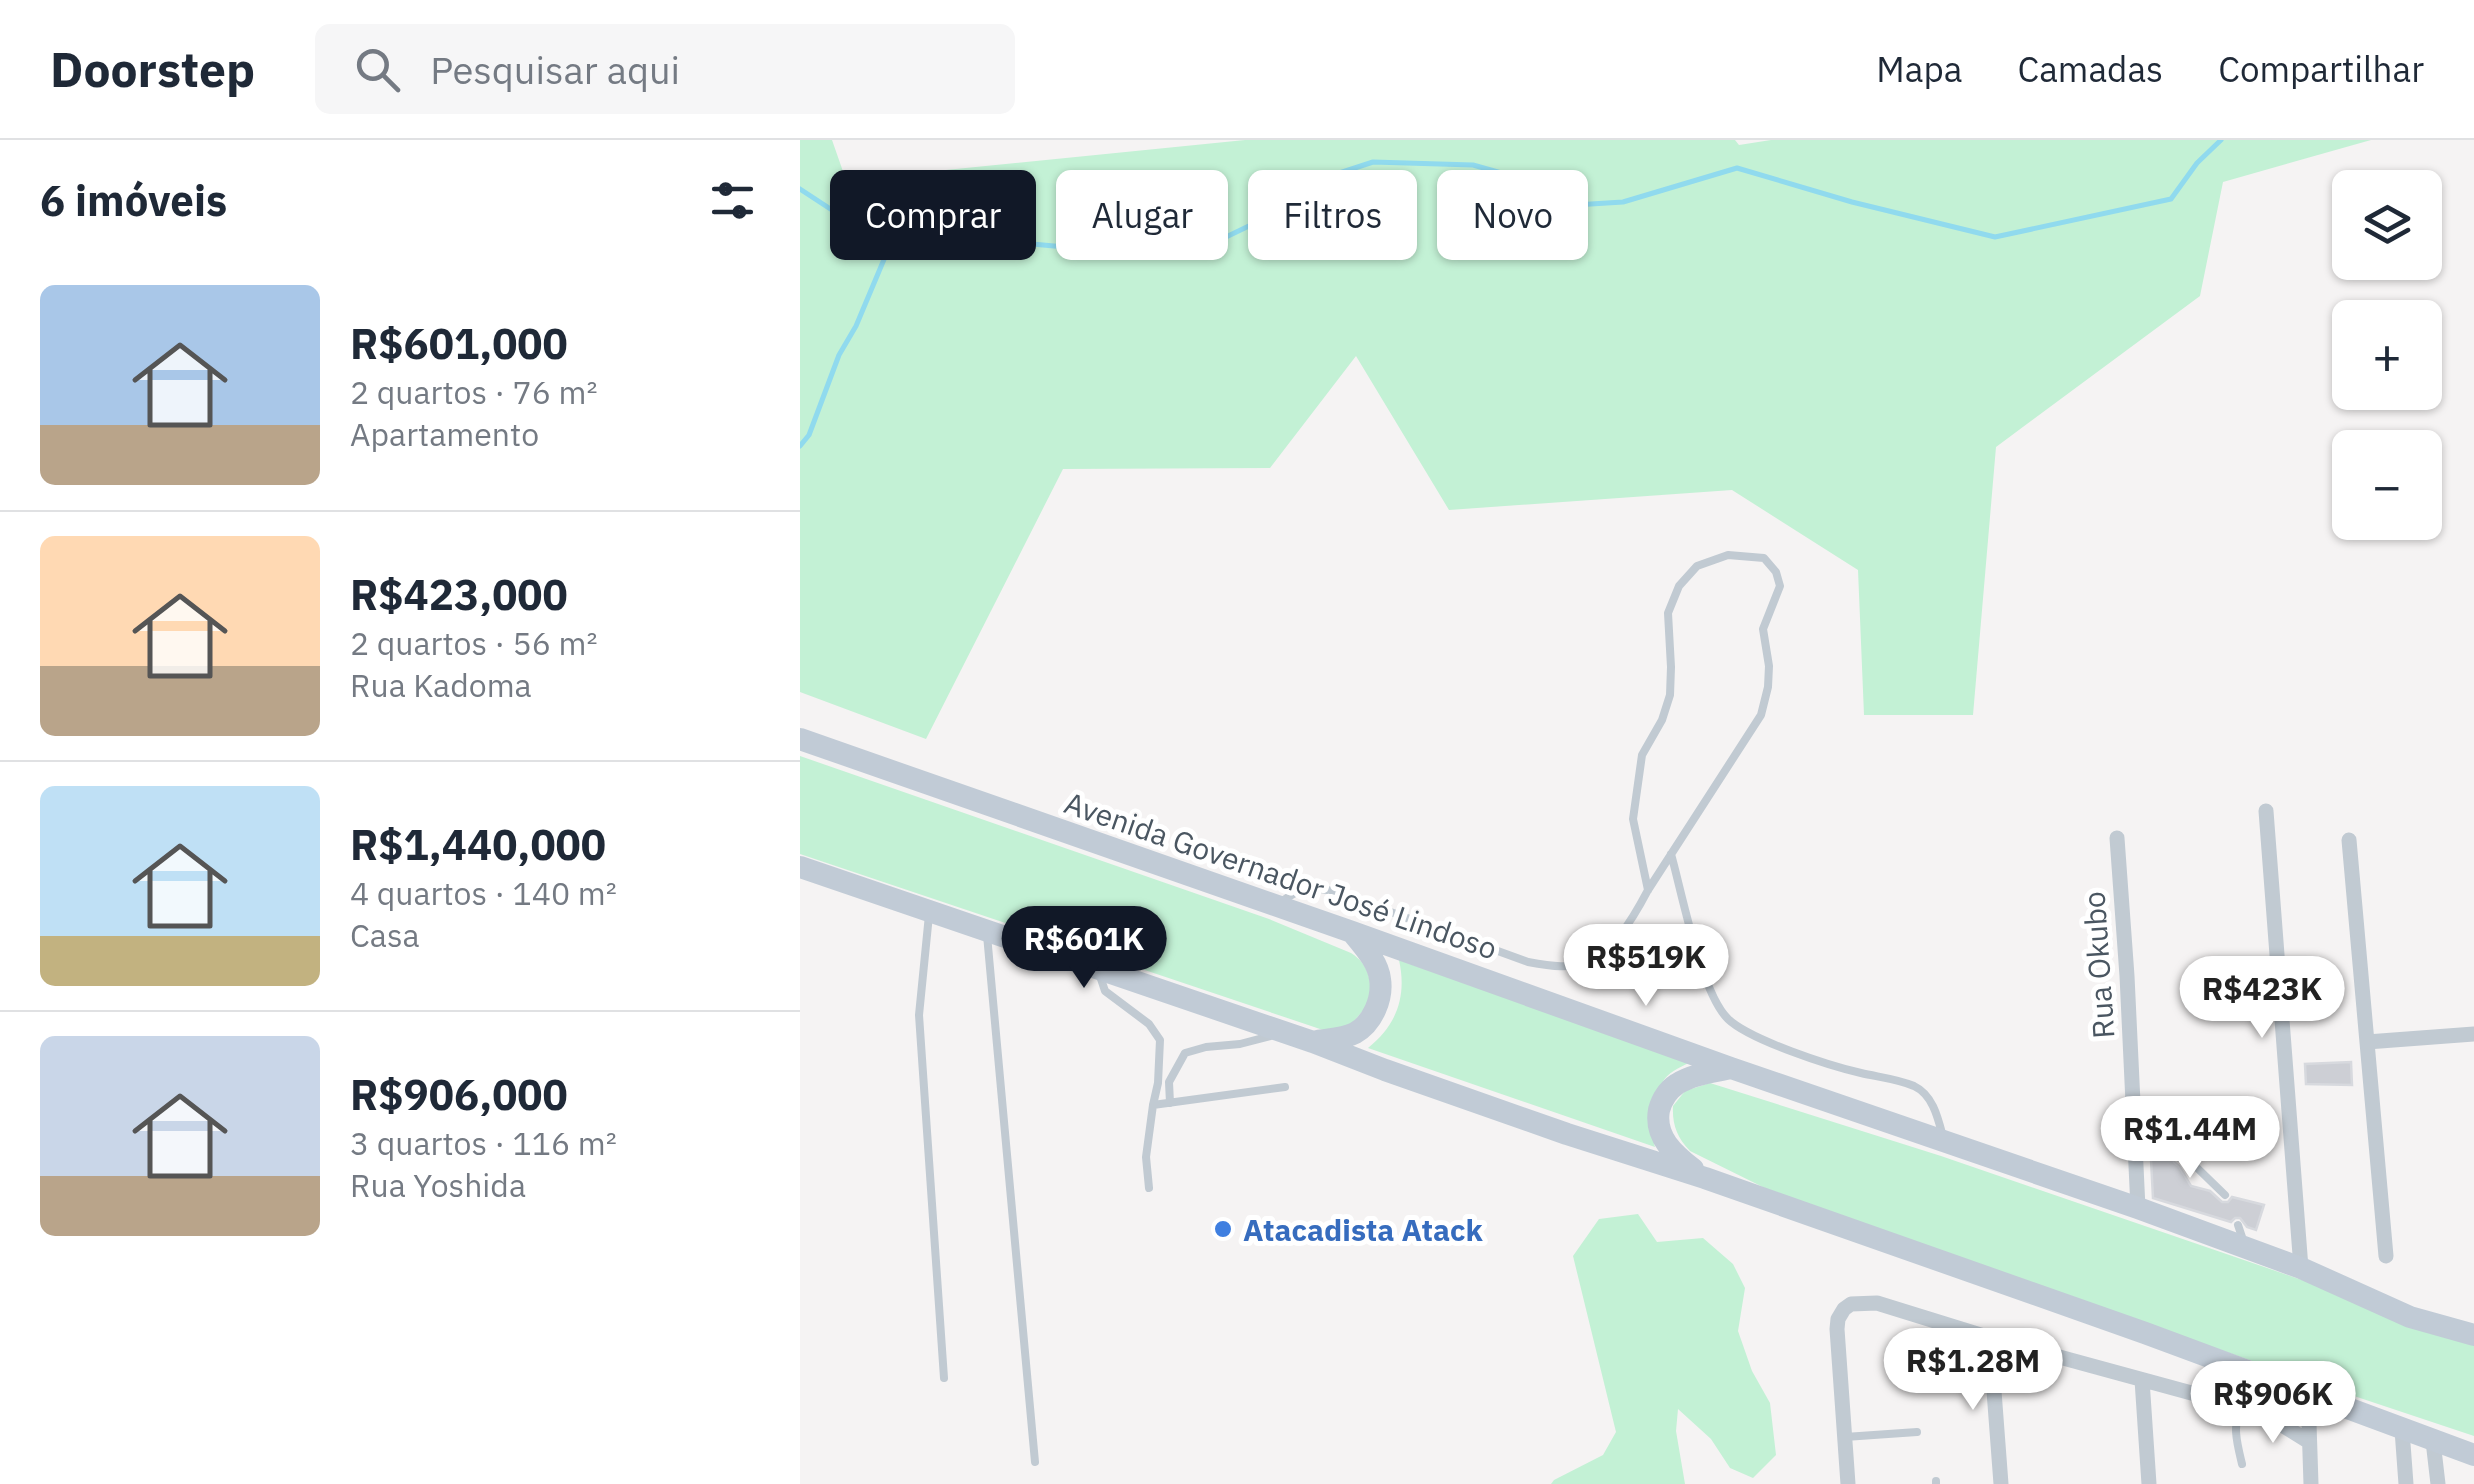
<!DOCTYPE html>
<html lang="pt">
<meta charset="utf-8">
<style>
body{margin:0;font-family:"IBM Plex Sans",sans-serif;background:#f6f6f7;color:#1f2937;height:100vh;display:flex;flex-direction:column;font-size:38px;white-space:nowrap}
*{box-sizing:border-box;margin:0}
p{font-size:32px;color:#747a83}
.icon{flex:none;width:55px;height:55px;fill:none;stroke:currentColor;stroke-width:2;stroke-linecap:round;stroke-linejoin:round}
.map{position:relative;flex:1;overflow:hidden}
.drawer{display:flex;flex-direction:column;background:#fff;width:800px}
.drawer>*{flex:none}
.banner{position:absolute;left:30px;top:30px;width:950px;height:90px;display:flex;gap:20px}
.fabs{position:absolute;left:1532px;top:30px;display:grid;gap:20px}
.fabs a{display:grid;place-items:center;width:110px;height:110px;border-radius:15px;background:#fff;box-shadow:0 2px 8px #0004;font-size:50px}
.price{position:absolute;translate:-50% -85px;padding:0 22px;border-radius:35px;background:#fff;color:#222;font-size:32px;line-height:65px;filter:drop-shadow(0 2px 5px #0008)}
.price::after{content:'';position:absolute;left:50%;top:60px;width:30px;height:22px;margin-left:-15px;background:inherit;clip-path:polygon(0 0,100% 0,50% 100%)}
.price.selected{background:#111827;color:#fff}
ul{padding:0;list-style:none}
li{display:flex;align-items:center;gap:30px;height:250px;padding:0 40px}
li+li{border-top:2px solid #e0e1e3}
li span{display:grid;place-items:center;flex:none;width:280px;height:200px;border-radius:15px;color:#555}
li>.icon{margin-inline-start:auto}
span .icon{width:120px;height:120px;fill:#fffc;stroke-width:1}
li b{font-size:42px}
h2{display:flex;justify-content:space-between;align-items:center;height:120px;padding:0 40px;font-size:42px}
.tag{padding:0 35px;border-radius:15px;background:#fff;box-shadow:0 2px 8px #0004;font-size:35px;line-height:90px}
.tag.selected{background:#111827;color:#fff}
header{display:flex;align-items:center;gap:60px;box-sizing:border-box;height:140px;padding:0 50px;background:#fff;border-bottom:2px solid #e0e1e3}
header strong{font-size:48px}
nav{display:flex;gap:55px;margin-inline-start:auto;font-size:35px}
.search{width:700px;height:90px;background:#f6f6f7;display:flex;align-items:center;gap:25px;box-sizing:border-box;padding:0 35px;border-radius:15px;color:#747a83;font-size:38px}
main{display:flex;flex:1;min-height:0}
.map>svg:first-child{display:block}
.green{fill:#c3f1d5}
.lines{fill:none;stroke-linecap:round;stroke-linejoin:round}
.stream{stroke:#90daee;stroke-width:5}
.building{fill:#cdcfd5;stroke:#d7d9de;stroke-width:2.5}
.service{stroke:#c1cad2;stroke-width:8}
.minor{stroke:#c1cad2;stroke-width:15}
.secondary{stroke:#c1cbd6;stroke-width:22}
.shop-dot{fill:#3f7fe0;stroke:#fff;stroke-width:4}
.labels{text-anchor:middle;dominant-baseline:central;stroke-width:10;stroke-linejoin:round;paint-order:stroke}
.street-label{font-size:30px;fill:#4a5661;stroke:#fff}
.shop-label{font-size:30px;font-weight:bold;fill:#366cbe;stroke:#fff;text-anchor:start}
</style>
<header>
<strong>Doorstep</strong>
<div class="search"><svg class="icon" aria-label="search" viewBox="0 0 24 24"><circle cx="10" cy="10" r="6"/><path d="M15 15l6 6"/></svg>Pesquisar aqui</div>
<nav><a>Mapa</a><a>Camadas</a><a>Compartilhar</a></nav>
</header>
<main>
<section class="drawer">
<h2>6 imóveis<svg class="icon" aria-label="filters" viewBox="0 0 24 24"><path d="M4 7h16M4 17h16"/><circle cx="9" cy="7" r="2"/><circle cx="15" cy="17" r="2"/></svg></h2>
<ul>
<li><span style="background:linear-gradient(#a9c7e8 70%,#b9a48a 0)"><svg class="icon" aria-label="home" viewBox="0 0 24 24"><path d="M3 11l9-7 9 7M6 9v11h12V9"/></svg></span><div><b>R$601,000</b><p>2 quartos · 76 m²</p><p>Apartamento</p></div></li>
<li><span style="background:linear-gradient(#ffd9b3 65%,#b9a48a 0)"><svg class="icon" aria-label="home" viewBox="0 0 24 24"><path d="M3 11l9-7 9 7M6 9v11h12V9"/></svg></span><div><b>R$423,000</b><p>2 quartos · 56 m²</p><p>Rua Kadoma</p></div></li>
<li><span style="background:linear-gradient(#bfe0f5 75%,#c2b280 0)"><svg class="icon" aria-label="home" viewBox="0 0 24 24"><path d="M3 11l9-7 9 7M6 9v11h12V9"/></svg></span><div><b>R$1,440,000</b><p>4 quartos · 140 m²</p><p>Casa</p></div></li>
<li><span style="background:linear-gradient(#c9d6e8 70%,#b9a48a 0)"><svg class="icon" aria-label="home" viewBox="0 0 24 24"><path d="M3 11l9-7 9 7M6 9v11h12V9"/></svg></span><div><b>R$906,000</b><p>3 quartos · 116 m²</p><p>Rua Yoshida</p></div></li>
</ul>
</section>
<div class="map">
<svg width="1674" height="1344" viewBox="0 0 1674 1344">
<rect width="100%" height="100%" fill="#f5f3f3"/>
<!-- green -->
<path class="green" d="M 0,0 L 32,0 L 46,40 L 445,0 L 935,0 L 939,5 L 971,0 L 1571,0 L 1423,42 L 1400,156 L 1196,307 L 1173,575 L 1064,575 L 1058,430 L 932,350 L 649,370 L 556,216 L 470,328 L 263,329 L 126,599 L 0,552 Z
M 0,616 L 469,779 L 551,813 C 570,825 570,840 572,860 L 549,887 L 523,890 L 0,714 Z
M 599,820 L 889,923 C 880,927 867,933 862,943 C 856,954 851,996 855,1007 L 568,908 C 597,885 607,856 599,820 Z
M 910,943 L 1141,1016 L 1674,1199 L 1674,1296 L 1524,1246 L 983,1057 L 890,1011 C 877,998 872,984 873,966 L 885,951 Z
M 838,1074 L 857,1102 L 903,1098 L 933,1124 L 945,1148 L 938,1191 L 952,1231 L 970,1263 L 976,1315 L 953,1338 L 930,1328 L 911,1299 L 878,1269 L 876,1291 L 885,1344 L 751,1344 L 754,1340 L 803,1315 L 816,1292 L 773,1116 L 799,1079 Z"/>
<g class="lines">
<!-- stream -->
<path class="stream" d="M 0,49 L 64,91 L 103,85 L 113,76
M 115,74 L 148,85 L 221,103 L 276,108 L 313,108 L 375,99 L 424,98 L 455,83 L 518,40 L 573,22 L 673,25 L 752,47 L 775,65 L 823,62 L 937,28 L 1052,62 L 1195,97 L 1371,59 L 1397,23 L 1421,0
M 0,306 L 9,295 L 39,215 L 56,186 L 85,117 L 107,110 L 115,74"/>
</g>
<!-- building -->
<path class="building" d="M 1551,922 L 1552,945 L 1506,944 L 1505,924 Z
M 1380,980 L 1380,1011 L 1373,1015 L 1374,1022 L 1379,1026 L 1391,1046 L 1410,1051 L 1422,1062 L 1428,1062 L 1432,1057 L 1464,1065 L 1456,1090 L 1447,1087 L 1440,1078 L 1435,1078 L 1431,1082 L 1353,1058 L 1349,981 Z"/>
<g class="lines">
<!-- service -->
<path class="service" d="M 871,714 C 882,753 901,853 928,879 C 950,900 1030,926 1061,933 C 1078,937 1098,939 1114,946 C 1133,955 1138,978 1143,997
M 481,762 C 501,747 510,747 533,751 L 728,822 C 749,826 773,830 793,820 C 815,809 837,771 848,750 L 961,575 L 968,547 L 969,526 L 963,489 L 980,446 L 976,432 L 964,418 L 928,415 L 897,426 L 879,446 L 868,473 L 871,527 L 870,555 L 862,580 L 842,615 L 833,679 L 848,750
M 129,775 L 119,875 L 144,1238
M 187,795 L 235,1322
M 299,833 L 305,851 L 349,884 L 360,900 L 358,943 L 353,965 L 346,1017 L 349,1048
M 370,963 L 369,942 L 385,913 L 406,907 L 440,904 L 474,895
M 353,965 L 485,947
M 1380,1018 L 1390,1021 L 1425,1055
M 1438,1085 L 1444,1103
M 1441,1266 C 1432,1286 1437,1303 1442,1324
M 1045,1297 L 1117,1292
M 1136,1341 L 1136,1344"/>
<!-- minor -->
<path class="minor" d="M 1466,671 L 1501,1128
M 1317,698 L 1327,836 L 1338,1068
M 1549,700 L 1586,1116
M 1567,902 L 1674,894
M 1190,1198 L 1201,1344
M 1342,1240 L 1349,1344
M 1508,1253 L 1511,1344
M 1461,1272 L 1508,1301
M 1602,1290 L 1606,1344
M 1633,1301 L 1638,1344
M 1048,1344 L 1037,1189 L 1038,1179 L 1044,1169 L 1051,1164 L 1077,1163 L 1190,1198 L 1461,1272 L 1476,1242"/>
<!-- secondary -->
<path class="secondary" d="M 0,599 L 552,792 L 931,928 L 1338,1068 L 1501,1128 L 1610,1177 L 1674,1195
M 0,727 L 513,902 L 585,930 L 767,994 L 905,1038 L 1345,1193 L 1674,1315
M 517,901 C 529,899 544,899 555,893 C 573,883 583,858 580,839 C 578,821 562,805 552,792
M 893,1029 C 874,1014 854,997 859,970 C 862,959 868,950 877,944 C 893,934 913,932 931,928"/>
</g>
<!-- markers -->
<circle class="shop-dot" cx="423" cy="1089" r="10"/>
<g class="labels">
<!-- street labels -->
<g class="street-label">
<text transform="translate(481 735) rotate(19)">Avenida Governador José Lindoso</text>
<text transform="translate(1298 825) rotate(-94)">Rua Okubo</text>
</g>
<!-- shop labels -->
<g class="shop-label">
<text x="443" y="1089">Atacadista Atack</text>
</g>
</g>
</svg>
<div class="fabs">
<a><svg class="icon" aria-label="layers" viewBox="0 0 24 24"><path d="M12 4l9 5-9 5-9-5zM3 14l9 5 9-5"/></svg></a>
<a>+</a>
<a>−</a>
</div>
<b class="price selected" style="left:284px;top:851px">R$601K</b>
<b class="price" style="left:846px;top:869px">R$519K</b>
<b class="price" style="left:1462px;top:901px">R$423K</b>
<b class="price" style="left:1390px;top:1041px">R$1.44M</b>
<b class="price" style="left:1173px;top:1273px">R$1.28M</b>
<b class="price" style="left:1473px;top:1306px">R$906K</b>
<div class="banner">
<a class="tag selected">Comprar</a>
<a class="tag">Alugar</a>
<a class="tag">Filtros</a>
<a class="tag">Novo</a>
</div>
</div>
</main>
